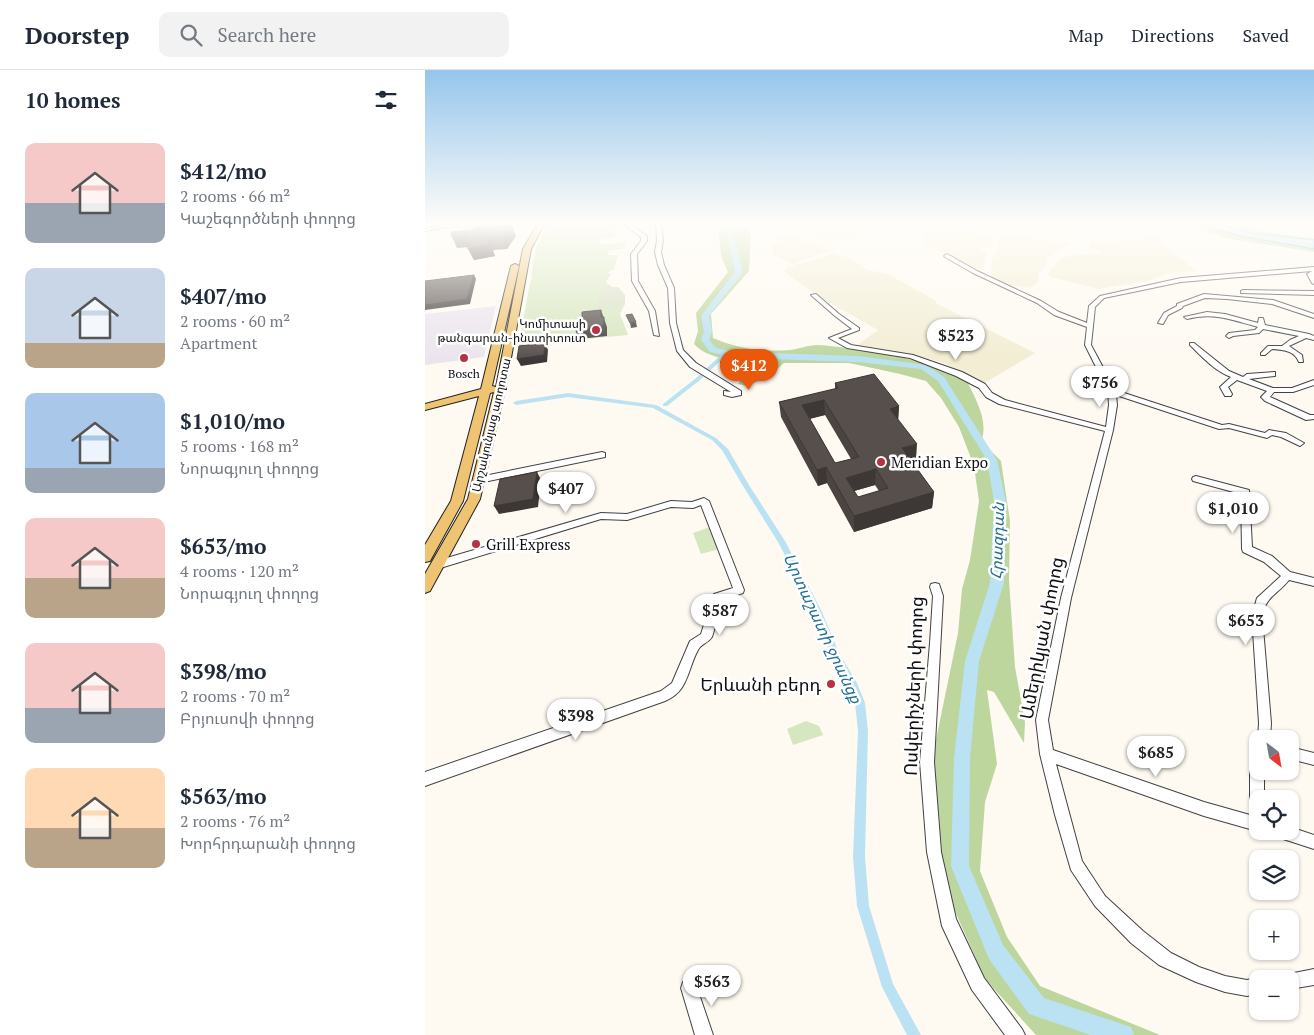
<!DOCTYPE html>
<meta charset="utf-8">
<style>
body{margin:0;font-family:"PT Serif","Noto Sans Armenian",serif;background:#f2f2f3;color:#1f2937;height:100vh;display:flex;flex-direction:column;font-size:19px;white-space:nowrap}
*{box-sizing:border-box;margin:0}
p{font-size:16px;color:#747a83}
.icon{flex:none;width:28px;height:28px;fill:none;stroke:currentColor;stroke-width:2;stroke-linecap:round;stroke-linejoin:round}
.map{position:relative;flex:1;overflow:hidden}
.sheet{display:flex;flex-direction:column;background:#fff;width:425px}
.sheet>*{flex:none}
.needle{width:32px;rotate:149deg}
.buttons{position:absolute;left:824px;top:660px;display:grid;gap:10px}
.buttons a{display:grid;place-items:center;width:50px;height:50px;border-radius:10px;background:#fff;box-shadow:0 1px 4px #0004;font-size:25px}
.price{position:absolute;translate:-50% -42px;padding:0 11px;border-radius:18px;background:#fff;color:#222;font-size:16px;line-height:32px;filter:drop-shadow(0 1px 2px #0008)}
.price::after{content:'';position:absolute;left:50%;top:30px;width:15px;height:11px;margin-left:-8px;background:inherit;clip-path:polygon(0 0,100% 0,50% 100%)}
.price.selected{background:#ea580c;color:#fff}
ul{padding:0;list-style:none}
li{display:flex;align-items:center;gap:15px;height:125px;padding:0 25px}
li span{display:grid;place-items:center;flex:none;width:140px;height:100px;border-radius:10px;color:#555}
li>.icon{margin-inline-start:auto}
span .icon{width:60px;height:60px;fill:#fffc;stroke-width:1}
li b{font-size:21px}
h2{display:flex;justify-content:space-between;align-items:center;height:60px;padding:0 25px;font-size:21px}
header{display:flex;align-items:center;gap:30px;box-sizing:border-box;height:70px;padding:0 25px;background:#fff;border-bottom:1px solid #e0e1e3}
header strong{font-size:24px}
nav{display:flex;gap:28px;margin-inline-start:auto;font-size:18px}
.search{width:350px;height:45px;background:#f2f2f3;display:flex;align-items:center;gap:12px;box-sizing:border-box;padding:0 18px;border-radius:10px;color:#747a83;font-size:19px}
main{display:flex;flex:1;min-height:0}
.map>svg:first-child{display:block}
.industrial{fill:#ebe4ed}
.farmland{fill:#f2edd3}
.green{fill:#d6e6be}
.forest{fill:#bcd69e}
.cemetery{fill:#d9dfc4}
.water{fill:#bae2f2;stroke:#479dc3}
.lines{fill:none;stroke-linecap:round;stroke-linejoin:round}
.canal{fill:#bae2f2;fill-rule:evenodd}
.river{fill:#bae2f2;fill-rule:evenodd}
.minor-casing{stroke:#424242;stroke-width:2}
.major-casing{stroke:#202020;stroke-width:2}
.minor{fill:#fff;fill-rule:evenodd}
.major{fill:#eec472;fill-rule:evenodd}
.wall{fill:#4b4441;fill-rule:evenodd}
.shaded-wall{fill:#3d3735}
.building{fill:#574f4c;stroke:#3d3735;fill-rule:evenodd}
.poi-dot{fill:#b53144;stroke:#fff;stroke-width:2}
.labels{text-anchor:middle;dominant-baseline:central;stroke-width:5;stroke-linejoin:round;paint-order:stroke}
.far-poi-label{font-size:12px;fill:#0f0f0f;stroke:#fff;text-anchor:end}
.far-street-label{font-size:12px;fill:#0f0f0f;stroke:#fff}
.poi-label{font-size:15px;fill:#0f0f0f;stroke:#fff;text-anchor:start}
.water-label{font-size:16px;font-style:italic;fill:#216f98;stroke:#fff}
.near-street-label{font-size:18px;fill:#0f0f0f;stroke:#fff}
.near-poi-label{font-size:18px;fill:#0f0f0f;stroke:#fff;text-anchor:end}
</style>
<header>
<strong>Doorstep</strong>
<div class="search"><svg class="icon" aria-label="search" viewBox="0 0 24 24"><circle cx="10" cy="10" r="6"/><path d="M15 15l6 6"/></svg>Search here</div>
<nav><a>Map</a><a>Directions</a><a>Saved</a></nav>
</header>
<main>
<section class="sheet">
<h2>10 homes<svg class="icon" aria-label="filters" viewBox="0 0 24 24"><path d="M4 7h16M4 17h16"/><circle cx="9" cy="7" r="2"/><circle cx="15" cy="17" r="2"/></svg></h2>
<ul>
<li><span style="background:linear-gradient(#f6c9c9 60%,#9aa5b1 0)"><svg class="icon" aria-label="home" viewBox="0 0 24 24"><path d="M3 11l9-7 9 7M6 9v11h12V9"/></svg></span><div><b>$412/mo</b><p>2 rooms · 66 m²</p><p>Կաշեգործների փողոց</p></div></li>
<li><span style="background:linear-gradient(#c9d6e8 75%,#b9a48a 0)"><svg class="icon" aria-label="home" viewBox="0 0 24 24"><path d="M3 11l9-7 9 7M6 9v11h12V9"/></svg></span><div><b>$407/mo</b><p>2 rooms · 60 m²</p><p>Apartment</p></div></li>
<li><span style="background:linear-gradient(#a9c7e8 75%,#9aa5b1 0)"><svg class="icon" aria-label="home" viewBox="0 0 24 24"><path d="M3 11l9-7 9 7M6 9v11h12V9"/></svg></span><div><b>$1,010/mo</b><p>5 rooms · 168 m²</p><p>Նորագյուղ փողոց</p></div></li>
<li><span style="background:linear-gradient(#f6c9c9 60%,#b9a48a 0)"><svg class="icon" aria-label="home" viewBox="0 0 24 24"><path d="M3 11l9-7 9 7M6 9v11h12V9"/></svg></span><div><b>$653/mo</b><p>4 rooms · 120 m²</p><p>Նորագյուղ փողոց</p></div></li>
<li><span style="background:linear-gradient(#f6c9c9 65%,#9aa5b1 0)"><svg class="icon" aria-label="home" viewBox="0 0 24 24"><path d="M3 11l9-7 9 7M6 9v11h12V9"/></svg></span><div><b>$398/mo</b><p>2 rooms · 70 m²</p><p>Բրյուսովի փողոց</p></div></li>
<li><span style="background:linear-gradient(#ffd9b3 60%,#b9a48a 0)"><svg class="icon" aria-label="home" viewBox="0 0 24 24"><path d="M3 11l9-7 9 7M6 9v11h12V9"/></svg></span><div><b>$563/mo</b><p>2 rooms · 76 m²</p><p>Խորհրդարանի փողոց</p></div></li>
</ul>
</section>
<div class="map">
<svg width="889" height="965" viewBox="0 0 889 965">
<rect width="100%" height="100%" fill="#fefaf2"/>
<!-- industrial -->
<path class="industrial" d="M 71,236 L 59,287 L 0,295 L 0,244 Z"/>
<!-- farmland -->
<path class="farmland" d="M 368,155 L 470,155 L 441,161 L 421,169 L 402,168 Z
M 510,155 L 654,155 L 652,164 L 571,159 L 569,162 L 553,160 L 544,156 L 528,160 L 509,157 Z
M 512,159 L 569,165 L 566,178 L 554,177 L 554,180 L 562,181 L 558,201 L 555,202 L 502,175 L 498,168 L 501,163 Z
M 360,163 L 408,180 L 368,194 L 348,185 L 348,176 Z
M 577,166 L 644,172 L 648,173 L 623,188 L 622,193 L 613,205 L 614,211 L 609,216 L 603,218 L 586,215 L 571,211 L 566,206 L 567,189 L 573,177 L 574,167 Z
M 731,168 L 771,201 L 742,203 L 724,211 L 673,219 L 626,207 L 623,204 L 634,190 L 640,186 L 677,183 L 665,177 L 664,172 Z
M 409,183 L 417,187 L 421,186 L 443,200 L 463,204 L 510,230 L 512,234 L 610,283 L 558,314 L 519,293 L 489,285 L 431,276 L 453,260 L 396,228 L 360,202 L 361,198 Z"/>
<!-- green -->
<path class="green" d="M 124,155 L 188,155 L 190,167 L 176,169 L 175,175 L 200,172 L 200,179 L 184,180 L 183,185 L 193,185 L 189,199 L 182,203 L 186,204 L 181,212 L 187,217 L 193,217 C 201,227 202,232 195,244 L 203,265 L 117,273 L 116,271 L 93,279 L 105,212 L 108,207 L 106,207 L 111,177 Z
M 285,457 L 294,479 L 276,484 L 268,463 Z
M 381,651 L 394,656 L 398,665 L 368,675 L 362,659 Z"/>
<!-- forest -->
<path class="forest" d="M 293,155 L 318,155 L 326,165 L 324,201 L 286,244 L 288,268 C 314,279 337,282 365,280 C 374,279 383,275 392,275 C 401,275 412,277 422,278 C 466,283 503,291 542,311 C 550,328 563,349 557,369 L 564,379 L 576,391 L 585,451 L 584,510 L 590,597 L 600,652 L 599,673 L 569,622 L 562,620 L 572,694 L 560,732 L 555,801 L 582,867 L 615,916 L 735,965 L 611,965 L 560,909 L 525,830 L 513,784 L 506,694 L 533,563 L 537,519 L 545,490 L 554,431 L 549,396 L 534,357 L 516,328 L 501,311 L 475,304 L 424,293 L 359,293 L 344,306 L 322,316 L 313,314 L 324,300 L 319,294 L 297,292 L 297,289 C 287,285 277,283 269,274 L 273,261 L 271,243 L 303,202 L 296,186 Z
M 759,155 L 777,155 L 815,166 L 889,179 L 889,182 L 806,169 Z
M 795,155 L 819,156 L 838,162 L 889,168 L 889,170 L 826,163 Z"/>
<!-- cemetery -->
<path class="cemetery" d="M 193,217 L 200,225 L 200,235 L 173,239 L 173,219 Z"/>
<!-- water -->
<path class="water" d="M 777,155 L 795,155 L 826,163 L 889,170 L 889,179 L 815,166 Z"/>
<g class="lines">
<!-- canal -->
<path class="canal" d="M 299,282 L 304,283 L 275,310 L 242,336 L 238,336 L 238,334 L 271,308 Z
M 143,323 L 231,335 L 291,368 L 303,379 L 324,415 L 360,471 L 397,542 L 414,583 L 432,613 L 440,633 L 443,661 L 440,787 L 444,836 L 468,914 L 496,965 L 482,965 L 457,917 L 432,836 L 428,787 L 433,661 L 430,633 L 425,618 L 406,585 L 389,542 L 353,472 L 318,416 L 297,380 L 287,370 L 228,338 L 143,327 L 91,335 L 88,333 L 91,331 Z"/>
<!-- river -->
<path class="river" d="M 300,155 L 306,155 L 318,202 L 284,246 L 287,261 L 284,270 L 291,278 L 311,282 L 433,286 L 501,295 L 519,307 L 572,390 L 581,432 L 579,513 L 554,591 L 545,688 L 544,796 L 578,875 L 619,928 L 706,957 L 709,965 L 666,965 L 604,944 L 564,889 L 526,796 L 529,688 L 540,591 L 565,513 L 569,432 L 562,390 L 513,311 L 496,299 L 433,292 L 311,288 L 285,282 L 276,270 L 279,261 L 276,246 L 310,202 Z"/>
<!-- minor casing -->
<g class="minor-casing">
<path id="minor" d="M 19,155 L 32,155 L 0,161 L 0,159 Z
M 200,155 L 206,155 L 222,166 L 222,171 L 212,184 L 213,211 L 230,241 L 234,266 L 229,265 L 224,241 L 207,211 L 206,184 L 216,171 L 216,167 Z
M 231,155 L 236,155 L 238,170 L 236,182 L 239,195 L 249,218 L 251,253 L 258,280 L 271,293 L 316,321 L 316,325 L 307,327 L 299,325 L 299,321 L 306,322 L 265,297 L 252,281 L 245,253 L 243,218 L 233,195 L 230,182 L 232,170 Z
M 522,184 L 552,201 L 616,231 L 634,242 L 662,253 L 664,236 L 675,226 L 756,208 L 889,197 L 889,214 L 887,213 L 882,204 L 887,201 L 756,212 L 679,228 L 670,237 L 666,275 L 690,320 L 797,355 L 804,354 L 840,363 L 844,360 L 861,363 L 879,373 L 875,376 L 856,367 L 847,365 L 842,368 L 804,358 L 794,359 L 691,325 L 692,335 L 688,360 L 646,528 L 623,650 L 628,680 L 779,732 L 825,745 L 825,690 L 827,685 L 832,684 L 832,701 L 839,701 L 839,729 L 832,729 L 832,761 L 779,746 L 631,694 L 657,791 L 680,826 L 718,861 L 746,883 L 774,897 L 800,906 L 822,910 L 832,908 L 835,909 L 832,909 L 832,924 L 822,926 L 800,922 L 771,912 L 734,895 L 706,873 L 670,836 L 646,800 L 630,745 L 615,684 L 611,650 L 636,528 L 680,361 L 574,334 L 561,327 L 554,318 L 531,306 L 485,288 L 422,278 L 404,268 L 427,259 L 410,246 L 386,225 L 391,224 L 414,244 L 434,258 L 434,260 L 413,268 L 426,275 L 488,285 L 537,302 L 560,314 L 567,323 L 580,330 L 681,357 L 684,335 L 683,321 L 660,275 L 662,257 L 629,245 L 612,233 L 548,203 L 520,187 L 519,186 Z
M 818,220 L 889,221 L 889,225 L 816,223 L 816,221 Z
M 779,224 L 848,230 L 889,244 L 889,248 L 847,234 L 802,229 L 780,228 L 758,236 L 757,238 L 743,245 L 738,254 L 733,253 L 739,243 L 752,236 L 752,234 Z
M 782,242 L 800,244 L 833,253 L 834,248 L 838,248 L 840,255 L 884,264 L 889,266 L 889,270 L 881,268 L 864,276 L 877,285 L 878,292 L 874,292 C 869,280 858,280 847,279 L 840,285 L 836,285 L 836,283 L 843,276 L 857,276 L 865,270 L 874,266 L 838,259 L 834,263 L 808,266 L 804,268 L 801,266 L 804,263 L 830,260 L 833,257 C 807,250 789,242 762,249 L 759,247 Z
M 765,273 L 769,273 L 804,301 L 818,307 L 822,304 L 850,302 L 850,306 L 824,309 L 848,318 L 867,318 L 889,310 L 889,315 L 868,322 L 849,322 L 845,327 L 885,345 L 889,345 L 889,349 L 881,350 L 840,331 L 836,327 L 842,321 L 812,310 L 803,317 L 807,324 L 806,326 L 800,326 L 795,317 L 806,307 C 790,301 777,287 765,275 Z
M 177,382 L 180,383 L 180,387 L 54,413 L 50,410 L 54,407 Z
M 771,406 L 824,420 L 827,477 L 847,486 L 865,502 L 889,508 L 889,516 L 864,510 C 853,524 841,526 837,546 L 846,653 L 845,669 L 833,669 L 834,653 L 827,546 L 832,528 L 856,506 L 839,492 L 818,482 L 817,479 L 816,424 L 768,411 L 767,409 L 768,407 Z
M 279,428 L 284,431 L 319,520 L 318,523 L 298,530 L 287,567 C 283,573 276,574 273,580 C 262,600 264,621 240,631 L 0,716 L 0,702 L 236,621 L 247,613 L 265,571 L 276,564 L 289,524 L 308,518 L 276,435 L 268,438 L 246,437 L 202,450 L 176,449 L 12,499 L 8,498 L 7,495 L 8,492 L 176,443 L 202,444 L 246,431 L 267,432 Z
M 510,513 L 514,514 L 518,526 L 509,692 L 516,782 L 531,849 L 559,908 L 597,959 L 600,965 L 580,965 L 547,920 L 517,856 L 502,782 L 495,692 L 505,573 L 508,526 L 505,517 L 506,514 Z
M 865,677 L 889,683 L 889,695 L 865,689 Z
M 865,757 L 889,765 L 889,779 L 849,766 L 847,761 L 865,761 Z
M 889,899 L 889,915 L 865,919 L 865,909 L 858,909 L 859,905 Z
M 264,910 L 270,912 L 288,965 L 270,965 L 256,918 L 258,912 Z"/>
</g>
<!-- major casing -->
<g class="major-casing">
<path id="major" d="M 112,155 L 119,155 L 106,179 L 81,315 L 55,429 L 5,521 L 0,523 L 0,504 L 43,429 L 69,322 L 65,323 L 38,431 L 5,491 L 0,492 L 0,475 L 26,431 L 54,326 L 0,340 L 0,334 L 56,319 L 86,196 L 90,194 L 94,196 L 67,316 L 71,317 L 98,179 Z"/>
</g>
<!-- minor -->
<use href="#minor" class="minor"/>
<!-- major -->
<use href="#major" class="major"/>
</g>
<!-- wall -->
<path class="wall" d="M 26,162 L 91,166 L 82,179 L 68,180 L 70,186 L 49,190 L 43,177 L 32,178 L 27,167 Z
M 295,292 L 314,299 L 306,304 L 296,299 Z
M 410,313 L 474,336 L 473,350 L 491,390 L 486,391 L 509,422 L 507,438 L 429,462 L 402,413 L 393,416 L 356,347 L 354,332 L 410,319 ZM 400,345 L 426,389 L 410,393 L 385,349 ZM 450,415 L 454,421 L 433,427 L 429,421 Z"/>
<!-- shaded-wall -->
<path class="shaded-wall" d="M 74,155 L 87,155 L 91,166 L 82,179 L 77,168 Z
M 63,169 L 70,186 L 49,190 L 43,179 Z
M 49,205 L 51,209 L 45,234 L 0,240 L 0,235 Z
M 176,240 L 182,257 L 182,266 L 155,269 L 154,267 L 153,267 L 149,257 Z
M 211,252 L 212,257 L 206,258 L 205,253 Z
M 120,273 L 123,280 L 122,292 L 96,296 L 92,289 Z
M 312,292 L 314,299 L 306,304 L 305,296 Z
M 399,330 L 400,345 L 378,350 L 377,335 Z
M 474,336 L 473,352 L 465,339 Z
M 492,374 L 491,390 L 476,394 L 477,378 Z
M 401,397 L 402,413 L 393,416 L 392,400 Z
M 451,399 L 450,415 L 422,423 L 421,408 Z
M 112,402 L 116,410 L 113,437 L 74,444 L 69,436 Z
M 509,422 L 507,438 L 429,462 L 429,446 Z"/>
<!-- building -->
<path class="building" d="M 55,155 L 74,155 L 73,156 L 87,155 L 77,168 L 63,169 L 64,174 L 43,179 L 41,166 L 27,167 L 26,162 L 46,160 Z
M 49,205 L 42,229 L 0,235 L 0,211 Z
M 176,240 L 176,247 L 179,247 L 179,256 L 151,260 L 151,257 L 149,257 L 150,251 L 157,250 L 157,242 Z
M 207,244 L 211,252 L 205,253 L 201,245 Z
M 120,273 L 119,285 L 92,289 L 94,276 Z
M 303,287 L 312,292 L 305,296 L 295,292 Z
M 449,304 L 474,336 L 465,339 L 492,374 L 477,378 L 509,422 L 429,446 L 401,397 L 392,400 L 354,332 L 413,318 L 410,313 ZM 399,330 L 434,387 L 410,393 L 377,335 ZM 451,399 L 463,418 L 433,427 L 421,408 Z
M 112,402 L 108,429 L 69,436 L 75,409 Z"/>
<!-- sky -->
<linearGradient id="sky" x2="0" y2="1"><stop stop-color="#95c6ec"/><stop offset="0.53" stop-color="#fffdf9"/><stop offset="1" stop-color="#fffdf9" stop-opacity="0"/></linearGradient>
<rect width="889" height="290" fill="url(#sky)"/>
<!-- markers -->
<g class="poi-dot">
<circle cx="171" cy="260" r="5"/>
<circle cx="39" cy="288" r="5"/>
<circle cx="456" cy="392" r="5"/>
<circle cx="51" cy="474" r="5"/>
<circle cx="406" cy="614" r="5"/>
</g>
<g class="labels">
<!-- far-poi labels -->
<g class="far-poi-label">
<text x="161" y="253">Կոմիտասի<tspan x="161" dy="14">թանգարան-ինստիտուտ</tspan></text>
<text x="39" y="303" text-anchor="middle">Bosch</text>
</g>
<!-- far-street labels -->
<g class="far-street-label">
<text transform="translate(66 355) rotate(-77)">Արշակունյաց պողոտա</text>
</g>
<!-- poi labels -->
<g class="poi-label">
<text x="466" y="392">Meridian Expo</text>
<text x="61" y="474">Grill Express</text>
</g>
<!-- water labels -->
<g class="water-label">
<text transform="translate(572 471) rotate(-88)">Հրազդան</text>
<text transform="translate(398 558) rotate(65)">Արտաշատի ջրանցք</text>
</g>
<!-- near-street labels -->
<g class="near-street-label">
<text transform="translate(616 568) rotate(-79)">Ամերիկյան փողոց</text>
<text transform="translate(488 616) rotate(-88)">Ոսկերիչների փողոց</text>
</g>
<!-- near-poi labels -->
<g class="near-poi-label">
<text x="396" y="614">Երևանի բերդ</text>
</g>
</g>
</svg>
<div class="buttons">
<a><svg class="needle" viewBox="-14 -14 28 28"><path d="M0-13l5 13h-10z" fill="#e53935"/><path d="M0 13l5-13h-10z" fill="#747a83"/></svg></a>
<a><svg class="icon" aria-label="locate" viewBox="0 0 24 24"><circle cx="12" cy="12" r="6"/><path d="M12 2v4M12 18v4M2 12h4M18 12h4"/></svg></a>
<a><svg class="icon" aria-label="layers" viewBox="0 0 24 24"><path d="M12 4l9 5-9 5-9-5zM3 14l9 5 9-5"/></svg></a>
<a>+</a>
<a>−</a>
</div>
<b class="price" style="left:531px;top:291px">$523</b>
<b class="price selected" style="left:324px;top:321px">$412</b>
<b class="price" style="left:675px;top:338px">$756</b>
<b class="price" style="left:141px;top:444px">$407</b>
<b class="price" style="left:808px;top:464px">$1,010</b>
<b class="price" style="left:295px;top:566px">$587</b>
<b class="price" style="left:821px;top:576px">$653</b>
<b class="price" style="left:151px;top:671px">$398</b>
<b class="price" style="left:731px;top:708px">$685</b>
<b class="price" style="left:287px;top:937px">$563</b>
</div>
</main>
